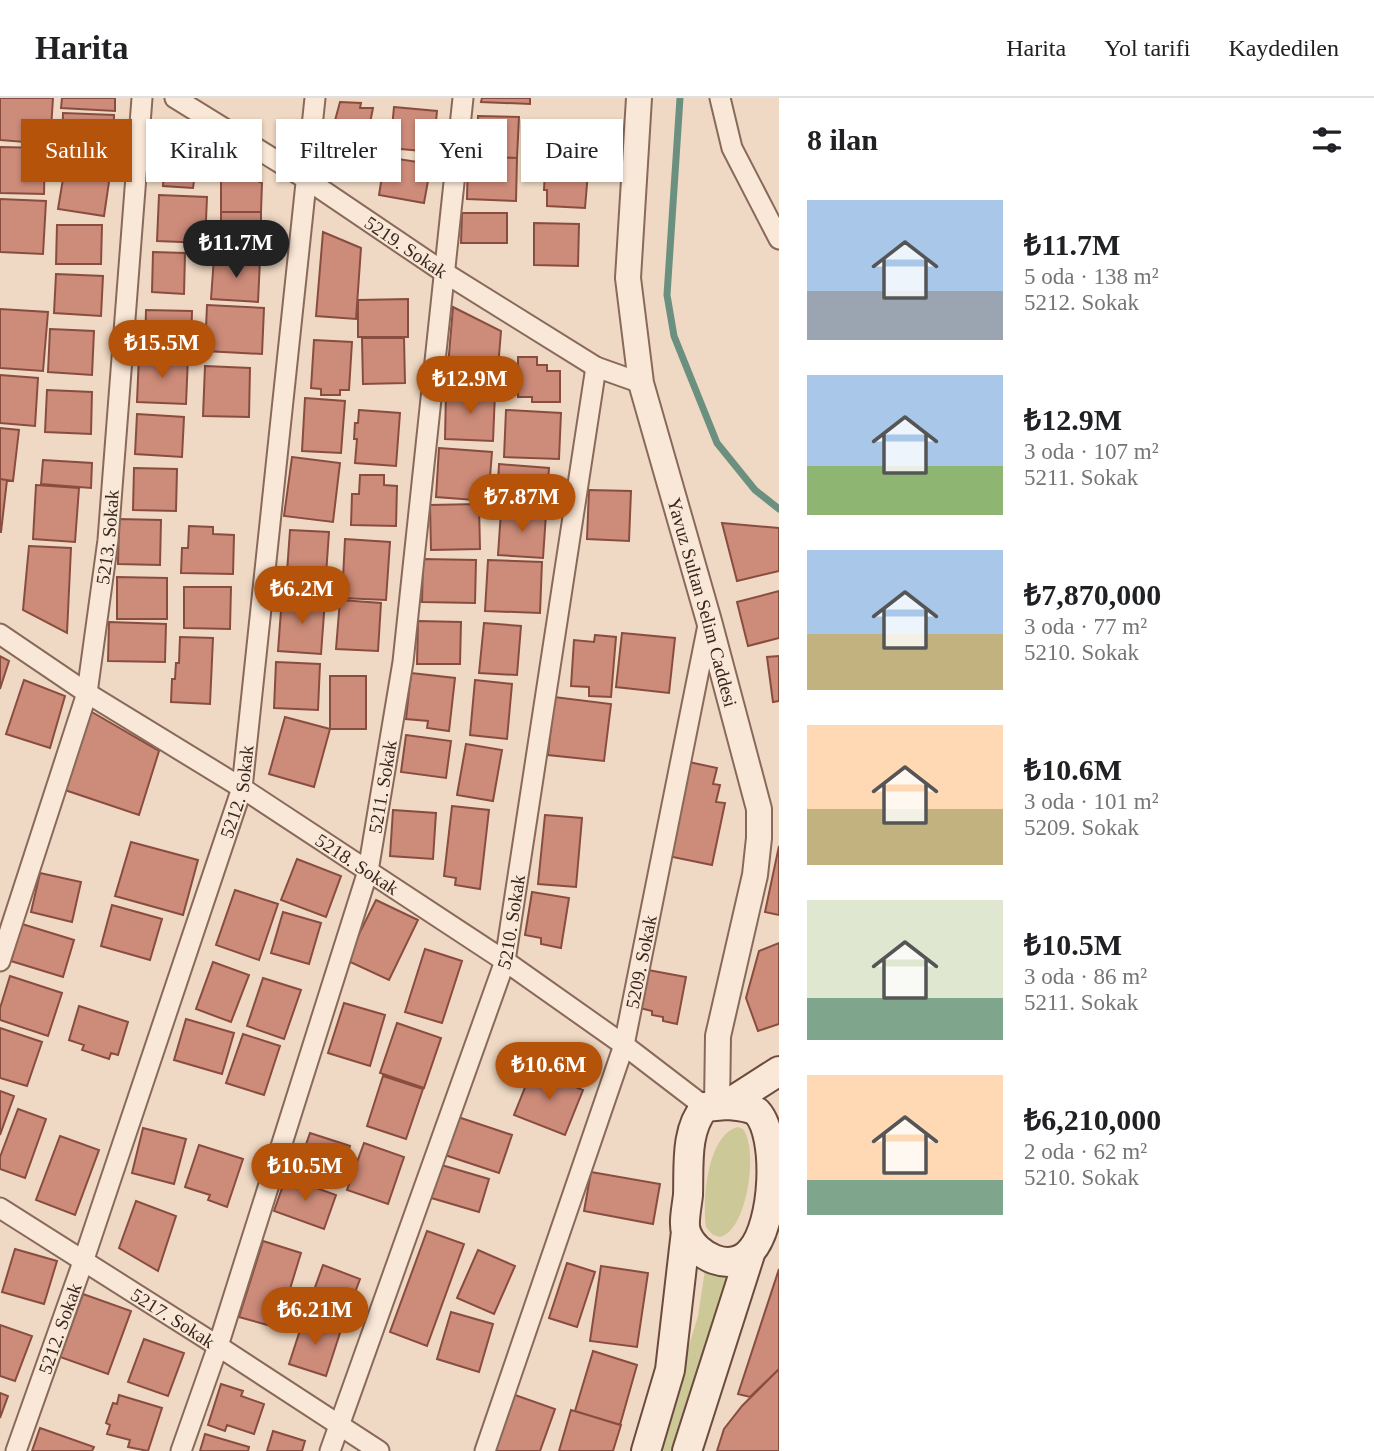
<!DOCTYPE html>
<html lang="tr">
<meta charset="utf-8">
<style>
body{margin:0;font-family:Georgia,serif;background:#f2f2f2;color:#202124;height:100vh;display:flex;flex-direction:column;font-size:26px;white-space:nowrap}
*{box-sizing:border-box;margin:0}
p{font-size:23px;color:#757577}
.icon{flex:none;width:38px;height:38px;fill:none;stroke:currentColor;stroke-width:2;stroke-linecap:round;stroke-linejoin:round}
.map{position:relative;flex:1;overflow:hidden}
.sheet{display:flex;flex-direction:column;background:#fff;width:595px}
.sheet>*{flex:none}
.guide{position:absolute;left:21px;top:21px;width:653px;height:63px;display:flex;gap:14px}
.price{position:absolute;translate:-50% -60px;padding:0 16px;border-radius:24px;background:#b45309;color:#fff;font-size:23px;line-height:46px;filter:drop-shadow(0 2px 4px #0008)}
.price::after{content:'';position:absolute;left:50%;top:42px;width:21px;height:16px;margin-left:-10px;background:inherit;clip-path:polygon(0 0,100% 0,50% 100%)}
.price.selected{background:#222;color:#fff}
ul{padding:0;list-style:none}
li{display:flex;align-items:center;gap:21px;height:175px;padding:0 28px}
li span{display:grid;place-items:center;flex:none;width:196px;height:140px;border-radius:0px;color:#555}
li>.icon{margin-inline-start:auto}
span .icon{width:84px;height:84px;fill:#fffc;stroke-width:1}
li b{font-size:30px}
h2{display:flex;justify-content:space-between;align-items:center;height:84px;padding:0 28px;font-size:30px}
.chip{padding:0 24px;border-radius:0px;background:#fff;box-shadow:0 2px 5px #0004;font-size:24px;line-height:63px}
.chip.selected{background:#b45309;color:#fff}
header{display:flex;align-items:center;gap:42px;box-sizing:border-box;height:98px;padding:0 35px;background:#fff;border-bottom:2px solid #e0e0e0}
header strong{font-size:33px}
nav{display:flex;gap:38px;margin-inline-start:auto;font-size:24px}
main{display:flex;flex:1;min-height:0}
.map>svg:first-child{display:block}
.green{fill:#cdc897}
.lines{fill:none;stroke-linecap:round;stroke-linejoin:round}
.stream{stroke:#6c9080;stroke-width:7}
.building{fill:#cd8b79;stroke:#894d40;stroke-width:2}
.minor-casing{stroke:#89695a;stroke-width:23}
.tertiary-casing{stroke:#89695a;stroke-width:28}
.secondary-casing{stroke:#6b4b3d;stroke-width:32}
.minor{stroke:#f9e8d7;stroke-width:19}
.tertiary{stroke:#f9e8d7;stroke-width:24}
.secondary{stroke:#f9e8d7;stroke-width:28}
.labels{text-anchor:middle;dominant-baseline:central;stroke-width:6;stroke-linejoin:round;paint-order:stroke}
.street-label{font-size:19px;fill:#39261e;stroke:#f6e5d3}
</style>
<header>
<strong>Harita</strong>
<nav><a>Harita</a><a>Yol tarifi</a><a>Kaydedilen</a></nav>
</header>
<main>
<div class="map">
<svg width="779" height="1353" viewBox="0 0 779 1353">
<rect width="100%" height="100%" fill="#efd9c4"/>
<!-- green -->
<path class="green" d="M 738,1029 L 743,1031 C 759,1052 747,1133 720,1139 L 713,1137 L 706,1129 C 702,1104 707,1036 738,1029 Z
M 705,1172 L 728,1177 L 675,1353 L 657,1353 L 698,1218 Z"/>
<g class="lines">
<!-- stream -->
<path class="stream" d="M 680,0 L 667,197 L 674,238 L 717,345 L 755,392 L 779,411"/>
</g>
<!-- building -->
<path class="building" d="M 0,0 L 53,0 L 50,46 L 0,42 Z
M 62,0 L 115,0 L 115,13 L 61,10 Z
M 482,0 L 530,0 L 530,6 L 481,4 Z
M 340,4 L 361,5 L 360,10 L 373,10 L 366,45 L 372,46 L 368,64 L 342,57 L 336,49 L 334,26 Z
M 394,9 L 437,13 L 433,54 L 390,50 Z
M 63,15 L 114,17 L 113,63 L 80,61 L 80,56 L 62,55 Z
M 478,18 L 519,19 L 517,60 L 477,58 Z
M 542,31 L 583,31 L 583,49 L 581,49 L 583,71 L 537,70 L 537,57 L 542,57 Z
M 166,34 L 213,37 L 211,73 L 205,73 L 205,83 L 194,83 L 193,90 L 163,88 Z
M 0,49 L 45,50 L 44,96 L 0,95 Z
M 468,58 L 517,60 L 516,103 L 467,101 Z
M 385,59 L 431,66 L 424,105 L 379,97 Z
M 66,63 L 111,70 L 104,118 L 58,111 Z
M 221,67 L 262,85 L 261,114 L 221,114 Z
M 545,72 L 565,73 L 565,77 L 573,77 L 573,74 L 588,74 L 585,110 L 547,108 L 547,92 L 544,92 Z
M 159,97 L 207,99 L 205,145 L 157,143 Z
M 0,101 L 46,103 L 43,156 L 0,154 Z
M 221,114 L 261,114 L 261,146 L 239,146 L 239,141 L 221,141 Z
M 462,115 L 507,115 L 507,145 L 461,145 Z
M 534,125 L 579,126 L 578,168 L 534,167 Z
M 57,127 L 102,127 L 101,166 L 56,166 Z
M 323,134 L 361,150 L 356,221 L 316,218 Z
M 153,154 L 185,155 L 184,196 L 152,194 Z
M 214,159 L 260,162 L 258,204 L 211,201 Z
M 56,176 L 103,178 L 101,218 L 54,215 Z
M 408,201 L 408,239 L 358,239 L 358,202 Z
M 207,207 L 264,210 L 262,256 L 205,253 Z
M 453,209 L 501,233 L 496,295 L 446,292 Z
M 0,211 L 48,214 L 43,273 L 0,270 Z
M 146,212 L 192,213 L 191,253 L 145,252 Z
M 50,231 L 94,233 L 92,277 L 48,274 Z
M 362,240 L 404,240 L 405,285 L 363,286 Z
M 314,242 L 352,244 L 349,292 L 340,292 L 340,297 L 321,297 L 321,291 L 311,290 Z
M 139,257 L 188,259 L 186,306 L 137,304 Z
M 518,259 L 537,259 L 537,267 L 547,267 L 547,273 L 560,273 L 560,304 L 532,304 L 532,299 L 518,299 Z
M 205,268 L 250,270 L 249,319 L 203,318 Z
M 0,277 L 38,280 L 35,328 L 0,325 Z
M 47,292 L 92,294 L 91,336 L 45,334 Z
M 446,293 L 495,295 L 493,343 L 445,341 Z
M 305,300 L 345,303 L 341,355 L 302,353 Z
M 359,312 L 400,315 L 396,368 L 355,365 L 357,341 L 354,341 L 355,325 L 358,325 Z
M 506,312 L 561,315 L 559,361 L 504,359 Z
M 137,316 L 184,319 L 182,359 L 135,356 Z
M 0,330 L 19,332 L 13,383 L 0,381 Z
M 439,350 L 492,354 L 488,403 L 436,399 Z
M 292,359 L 340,365 L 333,424 L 284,418 Z
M 43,362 L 92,365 L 91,390 L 41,386 Z
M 499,366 L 549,370 L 546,409 L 497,405 Z
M 134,370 L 177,371 L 176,413 L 133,412 Z
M 360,377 L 384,377 L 384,387 L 397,388 L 396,428 L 351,427 L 352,396 L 359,396 Z
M 0,381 L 7,382 L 1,434 L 0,434 Z
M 36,387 L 79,390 L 75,444 L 33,441 Z
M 589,392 L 631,393 L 629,443 L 587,441 Z
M 479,406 L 480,451 L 431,452 L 430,407 Z
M 501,413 L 546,416 L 543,460 L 498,457 Z
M 119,421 L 161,422 L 160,467 L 118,466 Z
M 722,425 L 779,430 L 779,473 L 737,483 Z
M 189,428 L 213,429 L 213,436 L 234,437 L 233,476 L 181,475 L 182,450 L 188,450 Z
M 290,432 L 329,434 L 325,491 L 286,488 Z
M 345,441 L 390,444 L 386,502 L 342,500 Z
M 29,448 L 71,450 L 67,535 L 23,512 Z
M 423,461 L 476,462 L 475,505 L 422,504 Z
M 488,462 L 542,464 L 540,515 L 485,513 Z
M 117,479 L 167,480 L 167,521 L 117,521 Z
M 184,489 L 231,489 L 230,531 L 184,530 Z
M 779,493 L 779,540 L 748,548 L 737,504 Z
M 282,499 L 325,502 L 321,556 L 278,553 Z
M 340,502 L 381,505 L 378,553 L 336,551 Z
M 418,523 L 461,524 L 460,566 L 417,566 Z
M 109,524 L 166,526 L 165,564 L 108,563 Z
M 484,525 L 521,528 L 517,577 L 479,575 Z
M 622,535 L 675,540 L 669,595 L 616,589 Z
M 595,537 L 616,539 L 611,599 L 589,598 L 589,589 L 571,588 L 574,542 L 594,544 Z
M 180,539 L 213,540 L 210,606 L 171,604 L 172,581 L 175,581 L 176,565 L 179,565 Z
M 0,558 L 9,563 L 0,591 Z
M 779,558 L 779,603 L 773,604 L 767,559 Z
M 276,564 L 320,566 L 318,612 L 274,610 Z
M 411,575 L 455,580 L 449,633 L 427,630 L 428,623 L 406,621 Z
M 330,578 L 366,578 L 366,631 L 330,631 Z
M 24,582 L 65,598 L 50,650 L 6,636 Z
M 475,582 L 512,586 L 507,641 L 470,637 Z
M 554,599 L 611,606 L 604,663 L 548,657 Z
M 85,610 L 159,653 L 139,717 L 59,690 Z
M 285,619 L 330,631 L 314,689 L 269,676 Z
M 406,637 L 451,643 L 446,680 L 401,674 Z
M 466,646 L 502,652 L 493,703 L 457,697 Z
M 689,664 L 717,670 L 713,686 L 720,687 L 716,704 L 725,705 L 712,767 L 668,758 Z
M 452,708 L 489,712 L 480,791 L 455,787 L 456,780 L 444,778 Z
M 393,712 L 436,715 L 433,761 L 390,758 Z
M 545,717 L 582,720 L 576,789 L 538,786 Z
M 131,744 L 198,762 L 183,817 L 115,798 Z
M 779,748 L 779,817 L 765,814 Z
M 297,761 L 341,778 L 326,819 L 281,802 Z
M 40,775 L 81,784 L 72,824 L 31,814 Z
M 235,792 L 278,806 L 259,862 L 216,847 Z
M 532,794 L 569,800 L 561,850 L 541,846 L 541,840 L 525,837 Z
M 376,802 L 418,822 L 389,882 L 346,862 Z
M 112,807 L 162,821 L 150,862 L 101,848 Z
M 283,814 L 321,825 L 309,866 L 271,855 Z
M 22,826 L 74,842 L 63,879 L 11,863 Z
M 779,845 L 779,926 L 758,933 L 746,900 L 759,853 Z
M 425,851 L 462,863 L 442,925 L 405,914 Z
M 213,864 L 249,877 L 231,924 L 196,911 Z
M 648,872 L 686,879 L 677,926 L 663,923 L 663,919 L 652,917 L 652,913 L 640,910 Z
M 10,878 L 62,895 L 48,938 L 0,922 L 0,910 Z
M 263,880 L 301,892 L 284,941 L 247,928 Z
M 344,905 L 385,917 L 370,968 L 328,955 Z
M 79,908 L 128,924 L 118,957 L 111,955 L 109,961 L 82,952 L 84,947 L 69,942 Z
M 186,921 L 234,935 L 222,976 L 174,962 Z
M 397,925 L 441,940 L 424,990 L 380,975 Z
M 0,930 L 42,944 L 27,988 L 0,980 Z
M 243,936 L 280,948 L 264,997 L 226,985 Z
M 532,972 L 583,992 L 565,1037 L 514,1017 Z
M 383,978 L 423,991 L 406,1041 L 367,1028 Z
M 0,993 L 14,998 L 0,1037 Z
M 18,1011 L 46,1021 L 25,1080 L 0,1071 L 0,1059 Z
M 458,1019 L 512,1037 L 499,1075 L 445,1057 Z
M 143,1030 L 186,1041 L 174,1086 L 132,1075 Z
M 310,1035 L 350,1048 L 337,1089 L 296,1075 Z
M 60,1038 L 99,1052 L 75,1117 L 36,1102 Z
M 364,1045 L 404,1059 L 388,1106 L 347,1092 Z
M 199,1047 L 243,1061 L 227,1109 L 208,1102 L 210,1097 L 185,1089 Z
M 438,1066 L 489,1081 L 479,1114 L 428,1099 Z
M 591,1074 L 660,1086 L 653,1126 L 584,1113 Z
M 286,1079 L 336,1097 L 324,1131 L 274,1113 Z
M 136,1103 L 176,1118 L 158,1173 L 119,1150 Z
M 427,1133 L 464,1146 L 427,1248 L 390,1234 Z
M 263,1143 L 301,1155 L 278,1230 L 239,1219 Z
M 15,1151 L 57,1163 L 44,1206 L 2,1194 Z
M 478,1152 L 515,1168 L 494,1216 L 457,1200 Z
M 567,1165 L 595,1174 L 577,1229 L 549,1220 Z
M 323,1167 L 360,1181 L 341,1232 L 304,1220 Z
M 601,1168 L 648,1175 L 637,1249 L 590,1243 Z
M 779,1171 L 779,1271 L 750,1299 L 738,1296 Z
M 83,1196 L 131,1213 L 108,1276 L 60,1259 Z
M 451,1214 L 493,1226 L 479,1274 L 437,1261 Z
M 304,1220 L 341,1232 L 326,1278 L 289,1266 Z
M 0,1227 L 32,1238 L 15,1283 L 0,1278 Z
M 144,1241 L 184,1255 L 168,1298 L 128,1284 Z
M 593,1253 L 637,1267 L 620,1327 L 575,1313 Z
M 779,1271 L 779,1353 L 717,1353 L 724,1331 L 742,1308 Z
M 221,1286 L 243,1293 L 241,1298 L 264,1306 L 254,1336 L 227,1327 L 225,1333 L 208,1327 Z
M 0,1295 L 8,1298 L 0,1320 Z
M 119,1297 L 162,1310 L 148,1353 L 128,1349 L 130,1342 L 107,1336 L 110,1327 L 106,1325 L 113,1305 L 117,1306 Z
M 515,1297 L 555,1311 L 540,1353 L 495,1353 Z
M 571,1312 L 621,1327 L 613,1353 L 559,1353 Z
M 40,1330 L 94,1349 L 92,1353 L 32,1353 Z
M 273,1333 L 305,1343 L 302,1353 L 267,1353 Z
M 205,1336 L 249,1349 L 248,1353 L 200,1353 Z"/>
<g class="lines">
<!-- minor casing -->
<g class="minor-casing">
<g id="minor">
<path id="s1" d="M 175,0 L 306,81 L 445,175 L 596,269 L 641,285"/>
<path d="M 720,0 L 732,50 L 779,141"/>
<path id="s2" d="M 0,536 L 87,595 L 242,690 L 505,863 L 624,947 L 705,1009"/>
<path id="s3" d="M 0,863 L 87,595 L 108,442 L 142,0"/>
<path id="s4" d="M 0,1110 L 218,1248 L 379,1353"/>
<path id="s5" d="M 16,1353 L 83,1164 L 242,690 L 315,0"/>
<path id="s6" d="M 181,1353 L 218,1248 L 368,773 L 403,564 L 463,0"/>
<path id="s7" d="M 330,1353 L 505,863 L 596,269"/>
<path id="s8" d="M 485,1353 L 624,947 L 708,527"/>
</g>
</g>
<!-- tertiary casing -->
<g class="tertiary-casing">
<g id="tertiary">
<path id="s9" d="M 639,0 L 628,180 L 641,285 L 709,523 L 759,711 L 759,740 L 755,777 L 718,938 L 717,1008"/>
</g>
</g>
<!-- secondary casing -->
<g class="secondary-casing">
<path id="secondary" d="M 726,1007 C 737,1008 748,1008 757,1014 C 779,1038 775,1126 751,1153 C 732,1176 695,1159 686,1134 C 683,1125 687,1107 688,1097 C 689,1068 685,1032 705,1009 Z
M 726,1007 L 779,973
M 646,1353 L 670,1272 L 686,1133
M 687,1353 L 751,1153"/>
</g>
<!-- minor -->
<use href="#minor" class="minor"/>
<!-- tertiary -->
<use href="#tertiary" class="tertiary"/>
<!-- secondary -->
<use href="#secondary" class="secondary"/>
</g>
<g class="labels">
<!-- street labels -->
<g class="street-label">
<text stroke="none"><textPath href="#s1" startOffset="275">5219. Sokak</textPath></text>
<text stroke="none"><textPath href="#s3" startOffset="439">5213. Sokak</textPath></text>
<text stroke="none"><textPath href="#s9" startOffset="514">Yavuz Sultan Selim Caddesi</textPath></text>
<text stroke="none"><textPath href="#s6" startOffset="695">5211. Sokak</textPath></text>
<text stroke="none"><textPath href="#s5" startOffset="696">5212. Sokak</textPath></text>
<text stroke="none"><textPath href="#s2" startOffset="425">5218. Sokak</textPath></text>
<text stroke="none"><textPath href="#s7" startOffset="560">5210. Sokak</textPath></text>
<text stroke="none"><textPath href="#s8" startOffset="514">5209. Sokak</textPath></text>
<text stroke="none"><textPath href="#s4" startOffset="205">5217. Sokak</textPath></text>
<text stroke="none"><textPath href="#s5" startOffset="130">5212. Sokak</textPath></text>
</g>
</g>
</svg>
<b class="price selected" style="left:236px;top:182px">₺11.7M</b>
<b class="price" style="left:162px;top:282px">₺15.5M</b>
<b class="price" style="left:470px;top:318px">₺12.9M</b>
<b class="price" style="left:522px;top:436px">₺7.87M</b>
<b class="price" style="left:302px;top:528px">₺6.2M</b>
<b class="price" style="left:549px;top:1004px">₺10.6M</b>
<b class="price" style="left:305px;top:1105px">₺10.5M</b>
<b class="price" style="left:315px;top:1249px">₺6.21M</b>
<div class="guide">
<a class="chip selected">Satılık</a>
<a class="chip">Kiralık</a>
<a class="chip">Filtreler</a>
<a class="chip">Yeni</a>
<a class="chip">Daire</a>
</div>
</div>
<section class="sheet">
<h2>8 ilan<svg class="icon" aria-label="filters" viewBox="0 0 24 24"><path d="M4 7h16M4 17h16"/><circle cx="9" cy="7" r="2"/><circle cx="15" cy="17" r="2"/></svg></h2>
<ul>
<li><span style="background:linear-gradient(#a9c7e8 65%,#9aa5b1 0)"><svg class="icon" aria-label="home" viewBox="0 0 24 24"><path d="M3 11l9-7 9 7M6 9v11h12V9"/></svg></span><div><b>₺11.7M</b><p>5 oda · 138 m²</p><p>5212. Sokak</p></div></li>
<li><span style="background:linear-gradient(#a9c7e8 65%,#8fb573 0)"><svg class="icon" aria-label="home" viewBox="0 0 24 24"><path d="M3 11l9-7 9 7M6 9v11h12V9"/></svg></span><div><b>₺12.9M</b><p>3 oda · 107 m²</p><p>5211. Sokak</p></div></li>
<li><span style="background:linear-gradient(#a9c7e8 60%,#c2b280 0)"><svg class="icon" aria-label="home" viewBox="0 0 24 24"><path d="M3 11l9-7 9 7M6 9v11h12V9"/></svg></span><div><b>₺7,870,000</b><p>3 oda · 77 m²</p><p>5210. Sokak</p></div></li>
<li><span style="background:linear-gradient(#ffd9b3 60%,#c2b280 0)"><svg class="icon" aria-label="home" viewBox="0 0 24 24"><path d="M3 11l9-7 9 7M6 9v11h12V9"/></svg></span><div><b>₺10.6M</b><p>3 oda · 101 m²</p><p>5209. Sokak</p></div></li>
<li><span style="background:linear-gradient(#dfe7d0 70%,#7fa58c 0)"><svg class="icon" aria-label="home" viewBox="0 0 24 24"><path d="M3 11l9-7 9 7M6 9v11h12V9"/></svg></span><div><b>₺10.5M</b><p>3 oda · 86 m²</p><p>5211. Sokak</p></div></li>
<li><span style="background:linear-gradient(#ffd9b3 75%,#7fa58c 0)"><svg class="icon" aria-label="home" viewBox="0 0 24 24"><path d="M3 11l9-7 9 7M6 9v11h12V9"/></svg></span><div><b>₺6,210,000</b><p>2 oda · 62 m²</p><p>5210. Sokak</p></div></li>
</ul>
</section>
</main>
